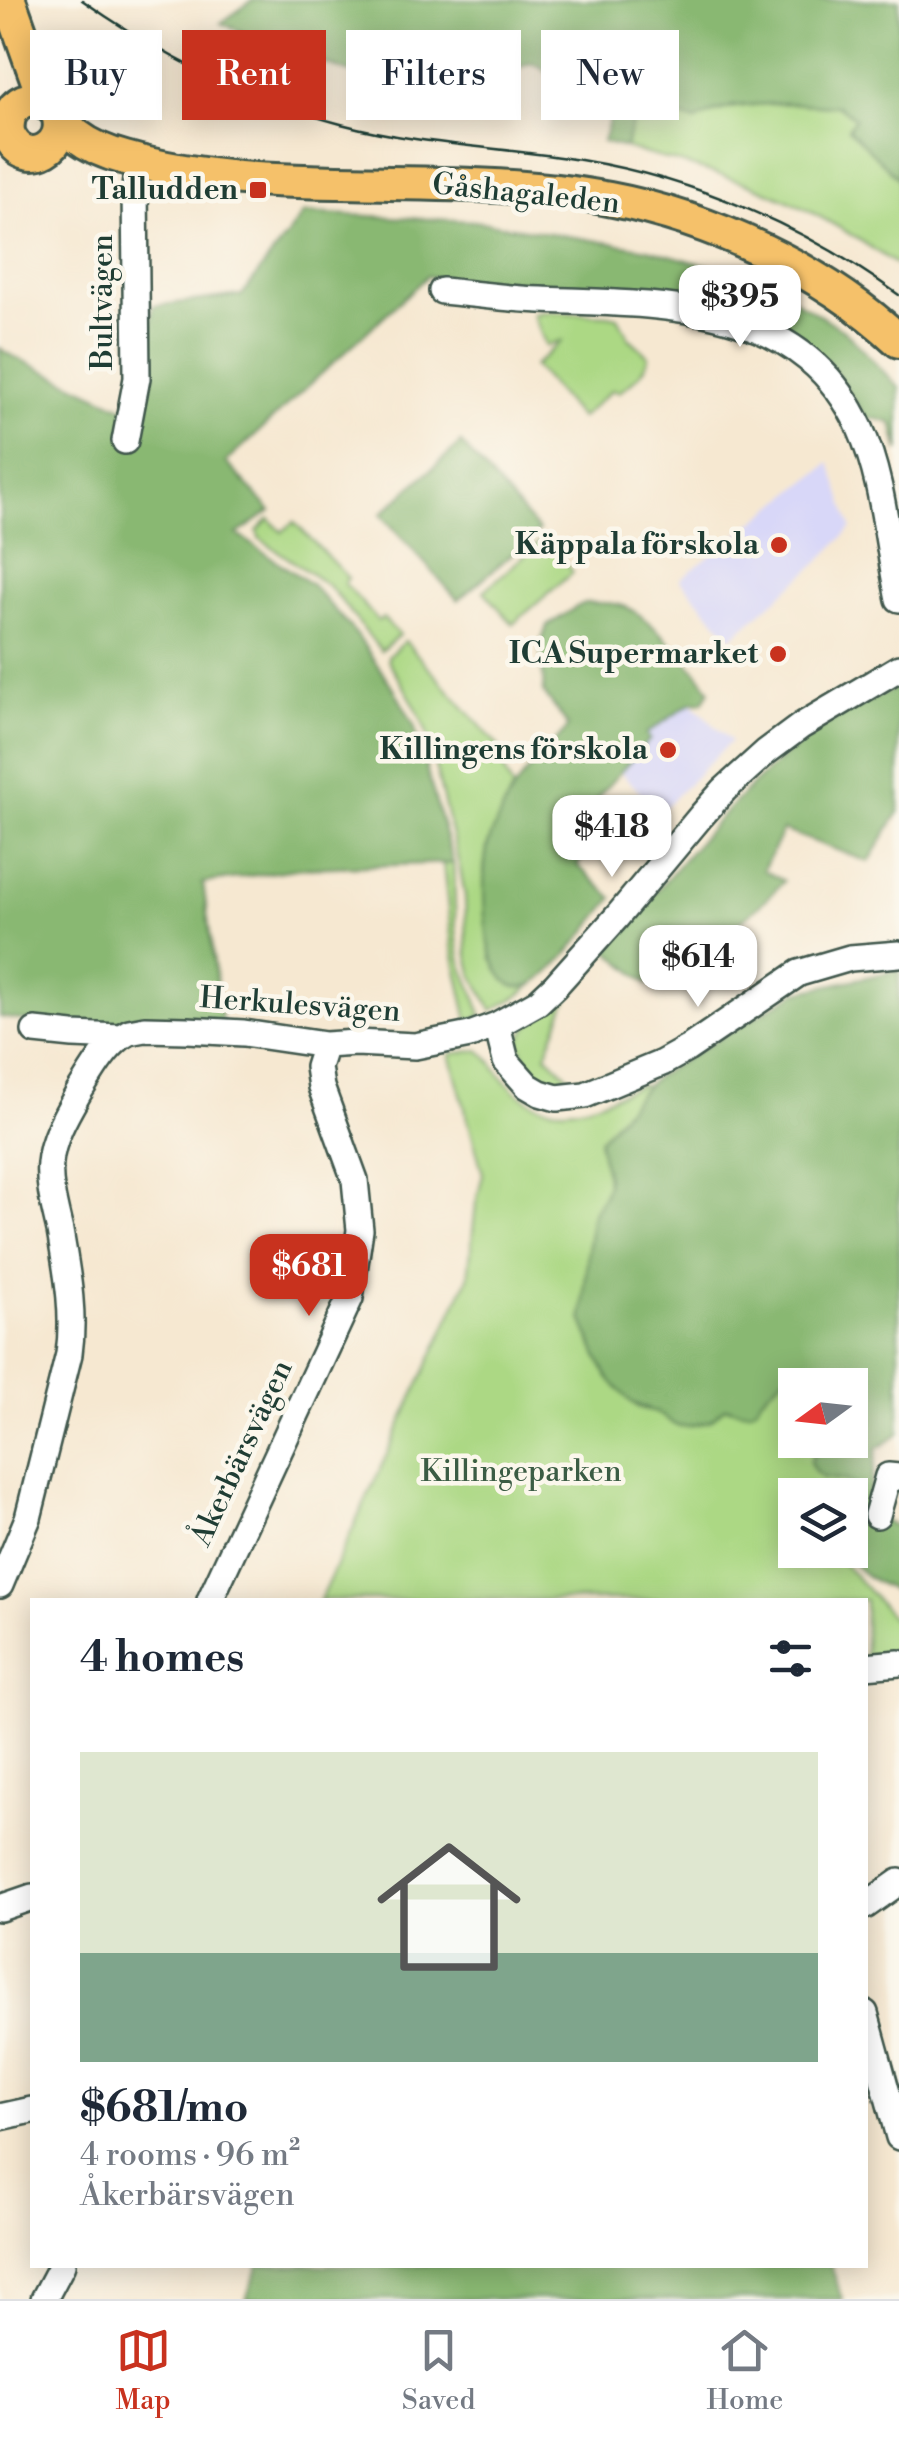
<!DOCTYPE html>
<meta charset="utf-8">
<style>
body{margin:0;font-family:"Libre Bodoni",serif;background:#f6f6f7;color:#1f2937;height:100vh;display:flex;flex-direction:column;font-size:38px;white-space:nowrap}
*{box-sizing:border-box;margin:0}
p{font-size:32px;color:#747a83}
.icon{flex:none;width:55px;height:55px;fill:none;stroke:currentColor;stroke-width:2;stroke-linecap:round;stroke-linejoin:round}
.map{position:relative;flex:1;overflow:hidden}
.panel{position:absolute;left:30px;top:1598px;width:838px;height:670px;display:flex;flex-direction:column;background:#fff;border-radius:0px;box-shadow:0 5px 25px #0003}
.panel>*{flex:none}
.banner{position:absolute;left:30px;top:30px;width:840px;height:90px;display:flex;gap:20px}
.needle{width:65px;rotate:255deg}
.buttons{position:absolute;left:778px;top:1368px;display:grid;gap:20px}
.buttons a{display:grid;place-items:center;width:90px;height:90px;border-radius:0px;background:#fff;box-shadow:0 5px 25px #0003;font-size:50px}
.price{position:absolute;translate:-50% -85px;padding:0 22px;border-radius:20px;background:#fff;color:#222;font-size:32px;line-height:65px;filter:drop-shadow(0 2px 5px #0008)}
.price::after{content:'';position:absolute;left:50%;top:60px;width:30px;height:22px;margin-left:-15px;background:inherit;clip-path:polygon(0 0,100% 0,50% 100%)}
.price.current{background:#c8321e;color:#fff}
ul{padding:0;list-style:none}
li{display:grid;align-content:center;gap:20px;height:530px;padding:0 50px}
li+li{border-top:2px solid #e0e1e3}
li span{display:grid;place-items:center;height:310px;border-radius:0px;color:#555}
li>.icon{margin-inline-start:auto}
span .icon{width:180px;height:180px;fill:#fffc;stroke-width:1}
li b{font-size:42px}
h2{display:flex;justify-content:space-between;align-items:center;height:120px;padding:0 50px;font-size:42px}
.tag{padding:0 35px;border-radius:0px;background:#fff;box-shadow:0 5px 25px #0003;font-size:35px;line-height:90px}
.tag.current{background:#c8321e;color:#fff}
.tab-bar{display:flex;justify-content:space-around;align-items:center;height:140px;border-top:2px solid #e0e1e3;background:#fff;font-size:28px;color:#747a83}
.tab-bar a{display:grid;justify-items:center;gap:5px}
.tab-bar .current{color:#c8321e}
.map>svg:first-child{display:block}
.built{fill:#d8d7f8}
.green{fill:#acd884;stroke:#668a5c;stroke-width:2.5}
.forest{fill:#89b872;stroke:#547a53;stroke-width:2.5}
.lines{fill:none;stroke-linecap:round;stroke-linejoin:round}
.minor-casing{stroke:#3f574c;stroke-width:30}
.major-casing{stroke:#3f574c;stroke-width:38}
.minor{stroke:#fff;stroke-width:25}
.major{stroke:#f5c16b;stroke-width:32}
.tram{stroke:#1f3d34;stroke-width:2.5}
.poi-dot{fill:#c8321e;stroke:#fbf7ec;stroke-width:4}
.labels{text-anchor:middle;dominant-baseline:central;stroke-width:9;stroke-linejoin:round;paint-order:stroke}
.poi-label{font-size:30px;font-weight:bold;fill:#1f3d34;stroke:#fbf7ec;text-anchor:end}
.street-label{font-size:30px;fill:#1f3d34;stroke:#fbf7ec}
.park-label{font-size:30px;fill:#3b5c44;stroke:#fbf7ec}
</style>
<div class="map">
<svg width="899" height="2299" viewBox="0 0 899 2299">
<rect width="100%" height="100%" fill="#fbf7ec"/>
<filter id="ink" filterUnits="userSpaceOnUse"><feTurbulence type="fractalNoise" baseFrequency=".01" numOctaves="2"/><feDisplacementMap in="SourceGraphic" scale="20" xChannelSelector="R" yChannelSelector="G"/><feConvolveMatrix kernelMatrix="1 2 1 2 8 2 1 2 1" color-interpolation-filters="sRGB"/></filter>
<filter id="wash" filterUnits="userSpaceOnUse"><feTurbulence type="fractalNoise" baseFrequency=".0048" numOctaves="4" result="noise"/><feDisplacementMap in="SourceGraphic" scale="40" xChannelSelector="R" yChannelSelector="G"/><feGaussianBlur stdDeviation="2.25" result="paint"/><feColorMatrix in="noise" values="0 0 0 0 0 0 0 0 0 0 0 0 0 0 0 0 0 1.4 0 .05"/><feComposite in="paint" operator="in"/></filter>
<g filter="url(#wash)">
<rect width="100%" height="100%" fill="#f6e8d1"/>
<!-- built -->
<path class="built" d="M 830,463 L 852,528 L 818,563 L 731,638 L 680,579 Z
M 671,684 L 731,741 L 660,812 L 607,759 Z"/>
<!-- green -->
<path class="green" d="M 784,103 L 838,106 L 855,118 L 849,129 L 899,179 L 899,267 C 854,234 803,205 751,185 C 710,170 667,160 625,148 L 638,105 L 696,121 C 726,104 751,106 784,103 Z
M 544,312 L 609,315 L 618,317 L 629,338 L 649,356 C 648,370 631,383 619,392 L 612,390 L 580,418 L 534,366 L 563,340 L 546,346 L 533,314 Z
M 269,519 L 282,532 L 294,522 L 348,578 L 344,583 L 378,621 L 383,618 L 399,635 L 381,651 L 330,587 L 259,538 L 257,531 Z
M 544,538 L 573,572 L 513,624 L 484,591 Z
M 405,641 L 500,748 L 505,773 L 513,788 L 487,847 L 484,869 L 485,916 L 492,959 L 523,987 L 531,986 L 517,997 L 492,1010 L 472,973 L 467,951 L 465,896 L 460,869 L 428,737 C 419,708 403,686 388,660 L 388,656 Z
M 443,863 L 453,863 C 456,895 453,930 461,961 C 466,979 477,995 481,1014 L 480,1017 L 468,1021 L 452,947 Z
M 570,992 L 546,1055 L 581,1088 L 549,1088 C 532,1073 525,1062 519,1041 L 528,1026 Z
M 479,1050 C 493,1059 497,1074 509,1085 C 551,1128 594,1104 640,1085 L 646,1086 L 600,1139 C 598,1154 606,1166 607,1180 C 608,1195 594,1205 591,1218 L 582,1318 L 596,1354 L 608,1378 L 637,1407 L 659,1414 L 677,1426 L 689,1426 L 710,1421 L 725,1406 C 750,1410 766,1394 784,1377 L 789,1377 L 795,1401 L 795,1440 L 822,1440 L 812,1453 L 822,1478 L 848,1480 L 855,1485 L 847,1495 L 795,1495 L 795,1550 L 831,1550 L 899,1625 L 899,1658 L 865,1660 L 865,1600 L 320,1600 L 468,1278 L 476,1203 L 483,1174 L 450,1054 Z"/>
<!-- forest -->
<path class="forest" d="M 253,0 L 899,0 L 899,179 L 848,129 L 855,118 L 838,106 L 784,103 L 733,106 L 712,112 L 696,121 L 638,105 L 625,148 L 603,142 L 615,101 C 599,97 581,95 566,90 C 553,85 551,75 542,68 C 528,57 514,69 510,82 C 484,95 451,98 423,98 L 282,49 L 221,23 Z
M 304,213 L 474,221 L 518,228 L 648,249 L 763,281 L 845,331 L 899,388 L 899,451 L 892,423 L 873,418 L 868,421 L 830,364 L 775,320 L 738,306 L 673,295 L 449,282 L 427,276 L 226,462 L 271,511 L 237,534 L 312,585 L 356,634 L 394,689 L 414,725 L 453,863 L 302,868 L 203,883 L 222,1023 L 138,1017 L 107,1028 L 52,1025 L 0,1017 L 0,348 L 6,353 L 144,417 L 153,306 L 242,295 Z
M 461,443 L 539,531 L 458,600 L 381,514 Z
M 586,603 C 599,603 613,602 626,607 C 648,616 698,670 710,691 L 703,702 L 691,703 L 646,734 L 650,739 L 597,798 L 605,805 L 592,820 L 582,827 L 596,841 L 577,865 L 613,898 C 597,917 551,980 529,986 C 479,1000 481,877 487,849 C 490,835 498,820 504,807 C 518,777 544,754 566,730 L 568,726 L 544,693 L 541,643 L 547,626 L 578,606 Z
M 899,686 L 899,812 L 869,862 L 783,830 L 763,870 L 784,881 C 750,918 692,960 648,984 L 607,950 C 675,871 737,785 825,725 C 847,710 875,699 899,686 Z
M 899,970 L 899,1434 L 877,1449 L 866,1515 L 899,1527 L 899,1593 C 871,1581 860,1573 840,1550 L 850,1550 L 850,1495 L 847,1495 L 854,1485 C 836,1472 821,1489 810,1462 L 822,1440 L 850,1440 L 850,1385 L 795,1385 L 795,1401 L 789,1378 L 784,1377 L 762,1397 L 757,1406 L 751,1411 L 742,1411 L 725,1407 L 710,1421 L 689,1426 L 677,1426 L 659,1414 L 631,1402 L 608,1378 L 596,1354 L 582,1318 L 591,1219 C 594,1205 608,1195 607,1180 C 606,1166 598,1154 600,1139 L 646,1086 L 657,1076 L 797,992 Z
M 259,2265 L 830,2265 L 843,2299 L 246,2299 Z"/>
</g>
<g filter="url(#ink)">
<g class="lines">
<!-- minor casing -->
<g class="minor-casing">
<path id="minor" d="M 442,291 C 475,294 508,299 541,300 C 660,305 802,299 860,428 C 884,481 887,543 899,599
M 125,441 L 137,378 L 135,188 L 138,161
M 497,1025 L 506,1061 L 528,1086 L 540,1093 L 557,1098 L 585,1095 L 662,1063 L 687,1049 L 799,973 L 850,958 L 899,954
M 35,1031 L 73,1035 L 121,1037 L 129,1032 L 145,1029 L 187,1030 L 244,1033 L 325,1045 L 356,1043 L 415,1046 L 470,1035 L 497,1025 L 538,1002 L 555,986 L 616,918 L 701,816 L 724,790 L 766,752 L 801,726 L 899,668
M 877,1515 L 888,1476 L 899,1477
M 0,1585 L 28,1518 L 69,1354 C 75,1313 67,1272 60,1231 C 55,1209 48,1185 50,1163 C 52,1138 67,1113 79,1092 C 92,1072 102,1052 121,1037
M 210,1600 L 350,1298 L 360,1230 L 355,1180 L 321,1087 L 318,1067 L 325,1045
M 865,1666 L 899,1663
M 865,1906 L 899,1882
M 0,1908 L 32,1897
M 865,2013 L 899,2137
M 0,2117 L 32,2110
M 44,2299 L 62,2265"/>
</g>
<!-- major casing -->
<g class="major-casing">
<path id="major" d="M 9,0 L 37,79 L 51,105
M 57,112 C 71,146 28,169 11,139 C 7,133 7,125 9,117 C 12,110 17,104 24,101 C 51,91 61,123 77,136 C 90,146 110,154 125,158 C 212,183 301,181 389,183 C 463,184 537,185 609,199 C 710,218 824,270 899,341"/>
</g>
<!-- minor -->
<use href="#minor" class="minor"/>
<!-- major -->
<use href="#major" class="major"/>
<!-- tram -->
<path class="tram" d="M 82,0 C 160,55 247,100 341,124 C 420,145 500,147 581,160 C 696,179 805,227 899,295"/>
</g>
</g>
<!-- markers -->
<g class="poi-dot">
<rect x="248" y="180" width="20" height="20" rx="5"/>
<circle cx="779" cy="545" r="10"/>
<circle cx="778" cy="654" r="10"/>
<circle cx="668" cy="750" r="10"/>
</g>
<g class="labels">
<!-- poi labels -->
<g class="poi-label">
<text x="238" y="190">Talludden</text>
<text x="759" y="545">Käppala förskola</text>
<text x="758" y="654">ICA Supermarket</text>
<text x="648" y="750">Killingens förskola</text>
</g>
<!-- street labels -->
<g class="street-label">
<text transform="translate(526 194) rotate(6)">Gåshagaleden</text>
<text transform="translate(103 302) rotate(-90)">Bultvägen</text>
<text transform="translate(300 1005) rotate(4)">Herkulesvägen</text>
<text transform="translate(242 1453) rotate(-65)">Åkerbärsvägen</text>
</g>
<!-- park labels -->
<g class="park-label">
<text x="521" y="1472">Killingeparken</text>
</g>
</g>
</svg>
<div class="buttons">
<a><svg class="needle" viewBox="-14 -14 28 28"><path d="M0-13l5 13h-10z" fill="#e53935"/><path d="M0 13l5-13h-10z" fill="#747a83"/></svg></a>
<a><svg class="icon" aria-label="layers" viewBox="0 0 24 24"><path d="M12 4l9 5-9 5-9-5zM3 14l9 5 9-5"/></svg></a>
</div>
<b class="price" style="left:740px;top:350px">$395</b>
<b class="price" style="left:612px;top:880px">$418</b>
<b class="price" style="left:698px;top:1010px">$614</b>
<b class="price current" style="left:309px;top:1319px">$681</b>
<div class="banner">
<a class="tag">Buy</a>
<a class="tag current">Rent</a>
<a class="tag">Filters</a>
<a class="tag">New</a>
</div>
<section class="panel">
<h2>4 homes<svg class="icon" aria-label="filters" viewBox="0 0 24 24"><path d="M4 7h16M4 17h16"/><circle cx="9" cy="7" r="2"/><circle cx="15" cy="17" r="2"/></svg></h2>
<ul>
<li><span style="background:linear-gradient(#dfe7d0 65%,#7fa58c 0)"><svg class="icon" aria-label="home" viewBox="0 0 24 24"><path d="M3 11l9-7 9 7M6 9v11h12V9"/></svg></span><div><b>$681/mo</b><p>4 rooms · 96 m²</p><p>Åkerbärsvägen</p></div></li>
</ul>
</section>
</div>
<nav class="tab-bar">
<a class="current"><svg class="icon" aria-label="map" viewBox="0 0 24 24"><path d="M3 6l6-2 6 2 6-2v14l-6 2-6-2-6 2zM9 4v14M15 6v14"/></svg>Map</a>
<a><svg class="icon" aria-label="saved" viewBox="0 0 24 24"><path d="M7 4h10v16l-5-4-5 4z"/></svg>Saved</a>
<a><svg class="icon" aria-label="home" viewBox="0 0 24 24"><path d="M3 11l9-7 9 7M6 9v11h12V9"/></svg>Home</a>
</nav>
